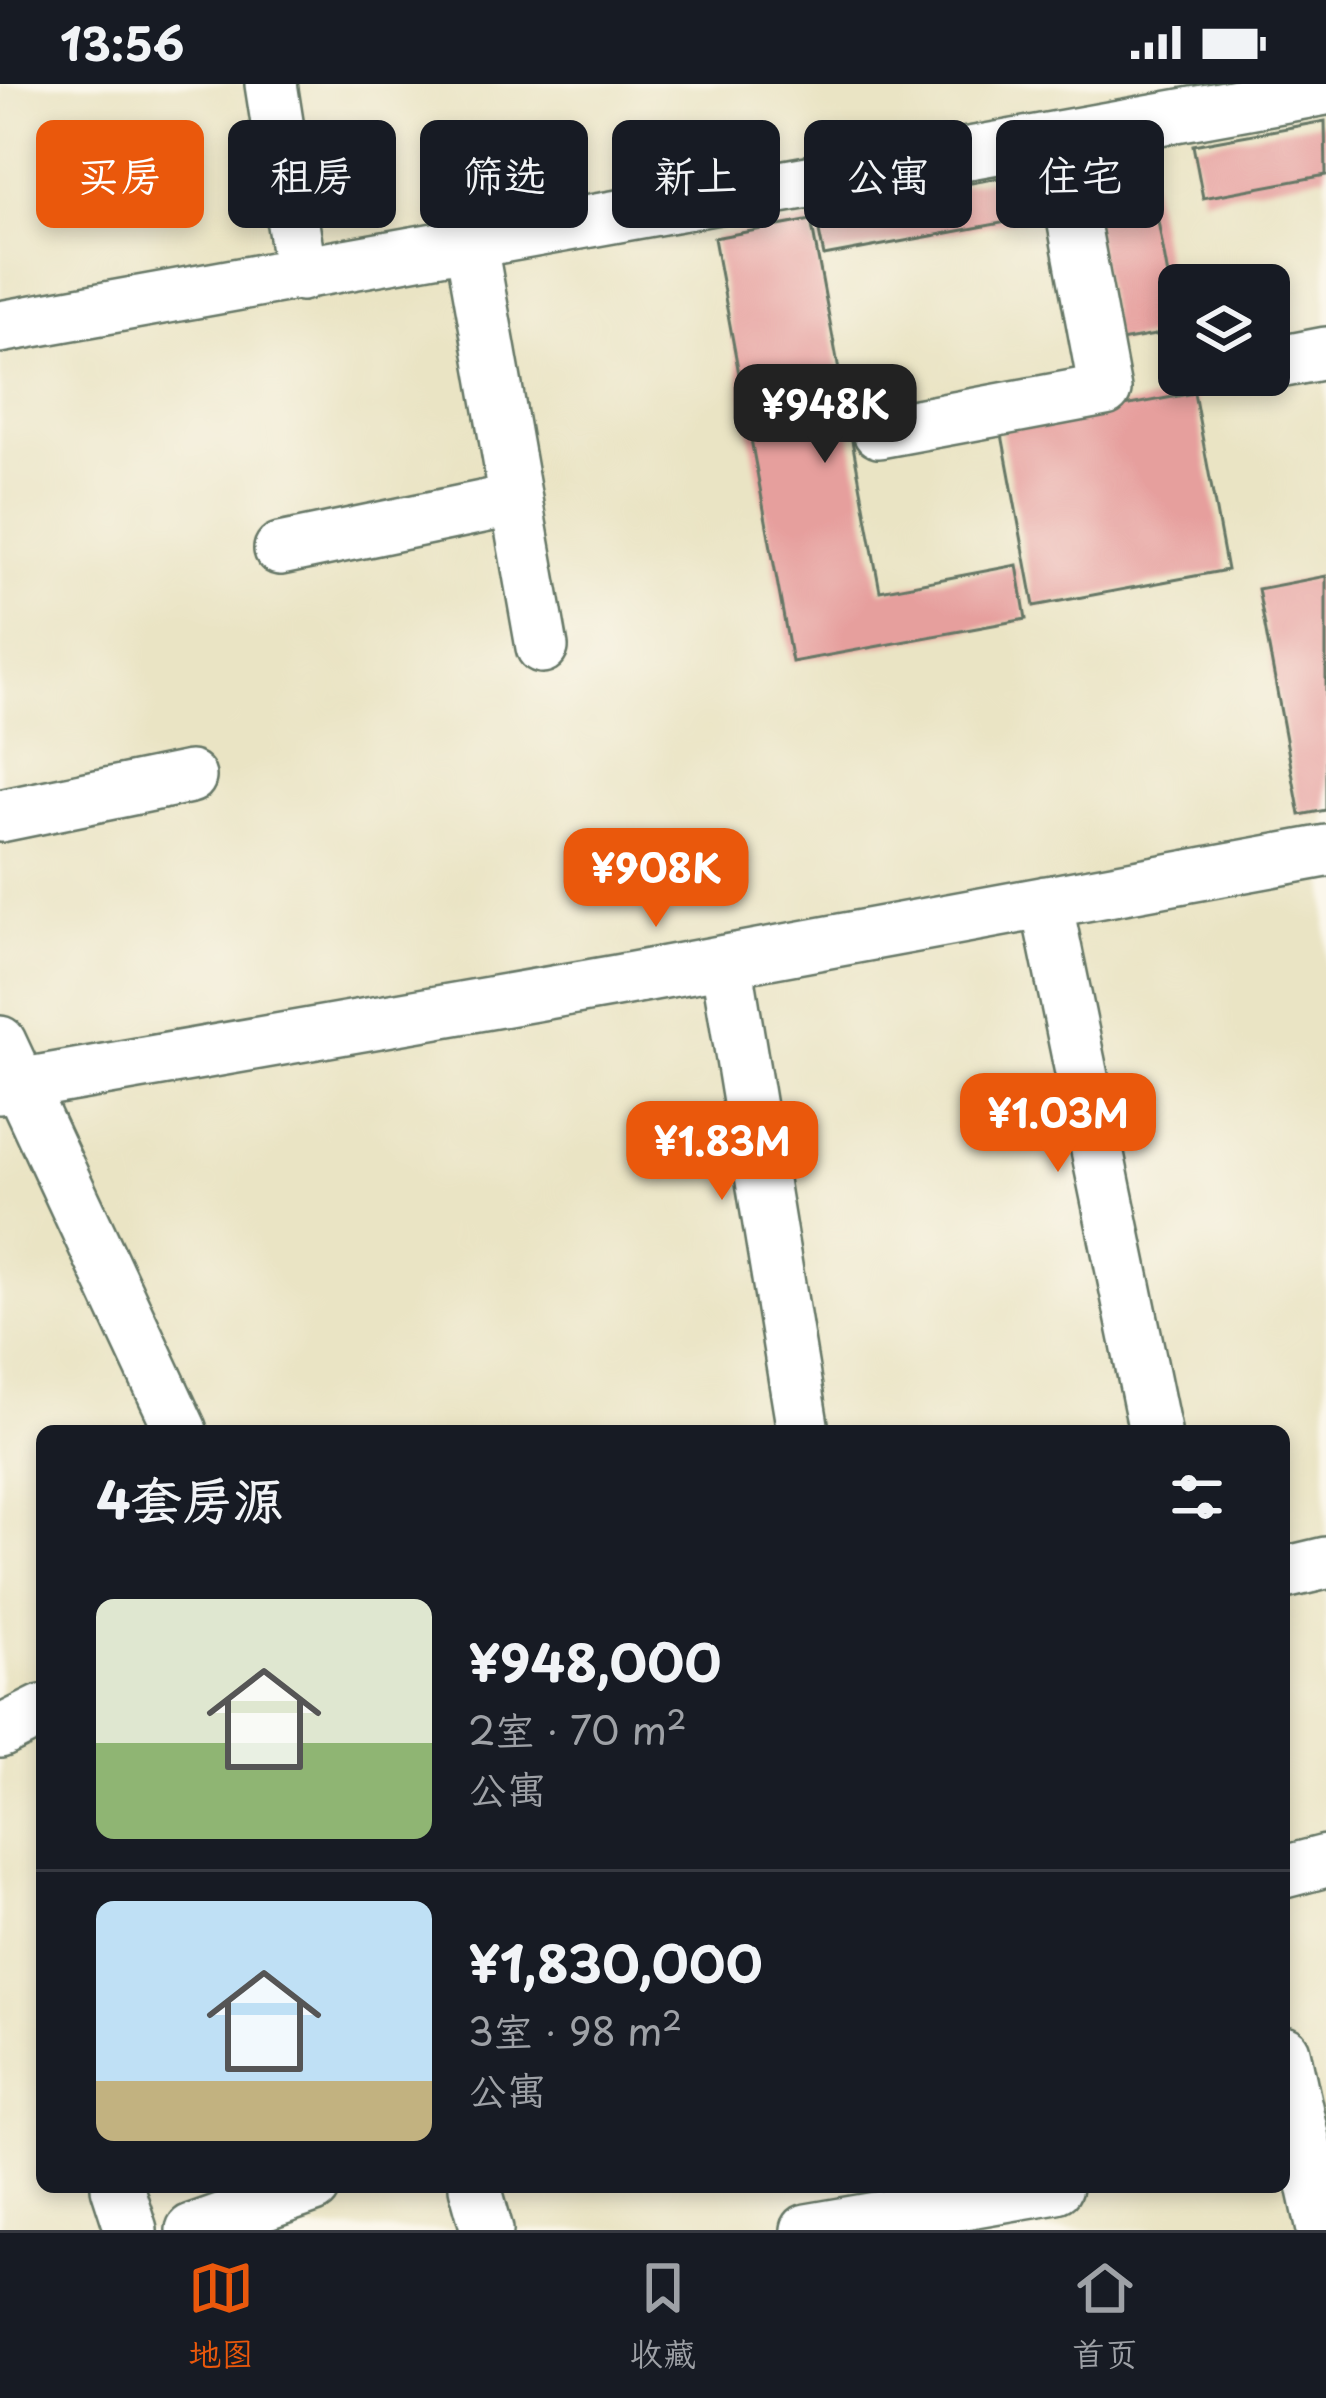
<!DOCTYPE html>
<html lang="zh">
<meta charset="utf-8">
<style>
body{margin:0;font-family:"Playpen Sans","LXGW WenKai TC",sans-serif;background:#20242c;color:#f1f3f6;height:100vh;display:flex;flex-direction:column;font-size:45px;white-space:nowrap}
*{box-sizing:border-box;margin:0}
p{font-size:39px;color:#9ea1a6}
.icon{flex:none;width:66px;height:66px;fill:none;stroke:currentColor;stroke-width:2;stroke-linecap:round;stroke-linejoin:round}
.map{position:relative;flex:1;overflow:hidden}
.side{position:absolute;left:36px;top:1341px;width:1254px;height:768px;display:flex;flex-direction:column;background:#171b24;border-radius:18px;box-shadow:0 6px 18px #0003}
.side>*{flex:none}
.hud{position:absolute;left:36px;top:36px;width:1254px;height:108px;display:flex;gap:24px}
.controls{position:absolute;left:1158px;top:180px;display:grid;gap:24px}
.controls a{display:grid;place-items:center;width:132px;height:132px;border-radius:18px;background:#171b24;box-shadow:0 6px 18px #0003;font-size:60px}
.price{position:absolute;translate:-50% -102px;padding:0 27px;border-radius:24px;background:#ea580c;color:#fff;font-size:39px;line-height:78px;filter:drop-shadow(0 3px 6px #0008)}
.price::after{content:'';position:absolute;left:50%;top:72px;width:36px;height:27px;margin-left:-18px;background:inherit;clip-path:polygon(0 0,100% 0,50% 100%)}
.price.selected{background:#222;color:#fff}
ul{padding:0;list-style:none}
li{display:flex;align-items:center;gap:36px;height:300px;padding:0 60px}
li+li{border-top:3px solid #363941}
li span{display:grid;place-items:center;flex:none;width:336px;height:240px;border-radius:18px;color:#555}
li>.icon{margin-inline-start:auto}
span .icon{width:144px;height:144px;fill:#fffc;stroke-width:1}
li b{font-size:51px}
h2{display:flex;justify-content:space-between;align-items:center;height:144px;padding:0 60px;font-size:51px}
.chip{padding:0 42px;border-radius:18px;background:#171b24;box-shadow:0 6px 18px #0003;font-size:42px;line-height:108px}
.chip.selected{background:#ea580c;color:#fff}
.status{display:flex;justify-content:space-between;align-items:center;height:84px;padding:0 60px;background:#171b24;direction:ltr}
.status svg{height:33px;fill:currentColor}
.tabs{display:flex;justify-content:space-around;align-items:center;height:168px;border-top:3px solid #363941;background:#171b24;font-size:33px;color:#9ea1a6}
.tabs a{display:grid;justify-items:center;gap:6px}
.tabs .selected{color:#ea580c}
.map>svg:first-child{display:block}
.building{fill:#e69f9d}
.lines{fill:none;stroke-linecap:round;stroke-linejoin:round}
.minor-casing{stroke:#676;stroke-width:56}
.minor{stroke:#fff;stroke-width:51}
</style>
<div class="status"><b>13:56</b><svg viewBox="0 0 49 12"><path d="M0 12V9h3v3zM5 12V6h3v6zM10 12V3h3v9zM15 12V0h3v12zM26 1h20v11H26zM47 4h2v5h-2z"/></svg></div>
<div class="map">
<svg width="1326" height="2146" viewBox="0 0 1326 2146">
<rect width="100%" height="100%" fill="#fbf7ec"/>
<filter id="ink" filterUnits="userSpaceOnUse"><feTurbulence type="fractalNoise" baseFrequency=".00833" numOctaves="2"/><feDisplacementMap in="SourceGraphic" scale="24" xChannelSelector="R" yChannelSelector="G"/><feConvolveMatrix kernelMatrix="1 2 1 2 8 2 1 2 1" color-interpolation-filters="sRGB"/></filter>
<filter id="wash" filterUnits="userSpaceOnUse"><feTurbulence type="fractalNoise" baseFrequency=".004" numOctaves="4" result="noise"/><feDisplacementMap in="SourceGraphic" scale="48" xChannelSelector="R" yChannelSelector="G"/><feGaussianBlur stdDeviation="2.7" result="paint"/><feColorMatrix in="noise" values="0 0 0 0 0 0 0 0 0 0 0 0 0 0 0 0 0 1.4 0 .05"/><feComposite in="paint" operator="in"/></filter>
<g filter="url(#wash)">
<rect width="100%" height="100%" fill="#eae4c4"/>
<g id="blocks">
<!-- building -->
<path class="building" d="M 1325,37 L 1326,91 L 1203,114 L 1193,61 Z
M 1146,71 L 1178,247 L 1115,258 L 1083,83 Z
M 1047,85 L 1055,129 L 824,172 L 815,128 Z
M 811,136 L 880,507 L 1017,481 L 1026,535 L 792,578 L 714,154 Z
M 1194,309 L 1227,486 L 1034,522 L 1001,345 Z
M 1326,492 L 1326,726 L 1300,731 L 1258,505 Z"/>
</g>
</g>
<g filter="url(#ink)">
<use href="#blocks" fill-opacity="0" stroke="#676" stroke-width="3"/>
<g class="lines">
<!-- minor casing -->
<g class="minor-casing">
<path id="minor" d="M 271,0 L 301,191
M 471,161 L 542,563
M 0,243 L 1326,5
M 1269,280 L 1326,269
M 879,348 L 1105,306 L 1058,54
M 280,465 L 516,416
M 0,732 L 190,693
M 1046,818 L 1155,1347
M 726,877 L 803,1347
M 0,958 L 181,1347
M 0,1004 L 616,897 L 1326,767
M 1284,1489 L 1326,1479
M 0,1648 L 42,1627
M 1284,1788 L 1326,1777
M 1284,1968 L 1323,2146
M 117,2103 L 131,2146
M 475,2103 L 487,2146
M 192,2146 L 314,2103
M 807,2146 L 1056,2103"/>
</g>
<!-- minor -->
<use href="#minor" class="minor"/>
</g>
</g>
</svg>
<div class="controls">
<a><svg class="icon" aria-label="layers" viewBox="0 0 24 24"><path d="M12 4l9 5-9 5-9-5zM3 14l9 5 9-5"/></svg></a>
</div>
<b class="price selected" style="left:825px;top:382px">¥948K</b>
<b class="price" style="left:656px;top:846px">¥908K</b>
<b class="price" style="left:1058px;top:1091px">¥1.03M</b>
<b class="price" style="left:722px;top:1119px">¥1.83M</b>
<div class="hud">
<a class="chip selected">买房</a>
<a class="chip">租房</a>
<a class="chip">筛选</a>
<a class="chip">新上</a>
<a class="chip">公寓</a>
<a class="chip">住宅</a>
</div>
<section class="side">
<h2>4套房源<svg class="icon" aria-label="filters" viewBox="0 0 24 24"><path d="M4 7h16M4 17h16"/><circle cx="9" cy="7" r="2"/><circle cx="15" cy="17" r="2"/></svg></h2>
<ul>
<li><span style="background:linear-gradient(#dfe7d0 60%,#8fb573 0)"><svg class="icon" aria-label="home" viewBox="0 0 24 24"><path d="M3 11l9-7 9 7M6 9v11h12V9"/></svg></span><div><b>¥948,000</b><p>2室 · 70 m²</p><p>公寓</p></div></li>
<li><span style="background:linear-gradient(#bfe0f5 75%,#c2b280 0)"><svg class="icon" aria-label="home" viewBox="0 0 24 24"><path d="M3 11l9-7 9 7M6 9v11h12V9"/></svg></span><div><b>¥1,830,000</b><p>3室 · 98 m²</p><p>公寓</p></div></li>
</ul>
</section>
</div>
<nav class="tabs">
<a class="selected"><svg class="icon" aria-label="map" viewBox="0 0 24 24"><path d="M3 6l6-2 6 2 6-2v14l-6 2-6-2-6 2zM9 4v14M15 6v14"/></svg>地图</a>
<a><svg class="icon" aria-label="saved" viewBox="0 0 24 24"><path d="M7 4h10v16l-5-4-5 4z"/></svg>收藏</a>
<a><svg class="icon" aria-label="home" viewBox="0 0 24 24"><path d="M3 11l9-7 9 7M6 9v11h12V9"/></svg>首页</a>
</nav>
